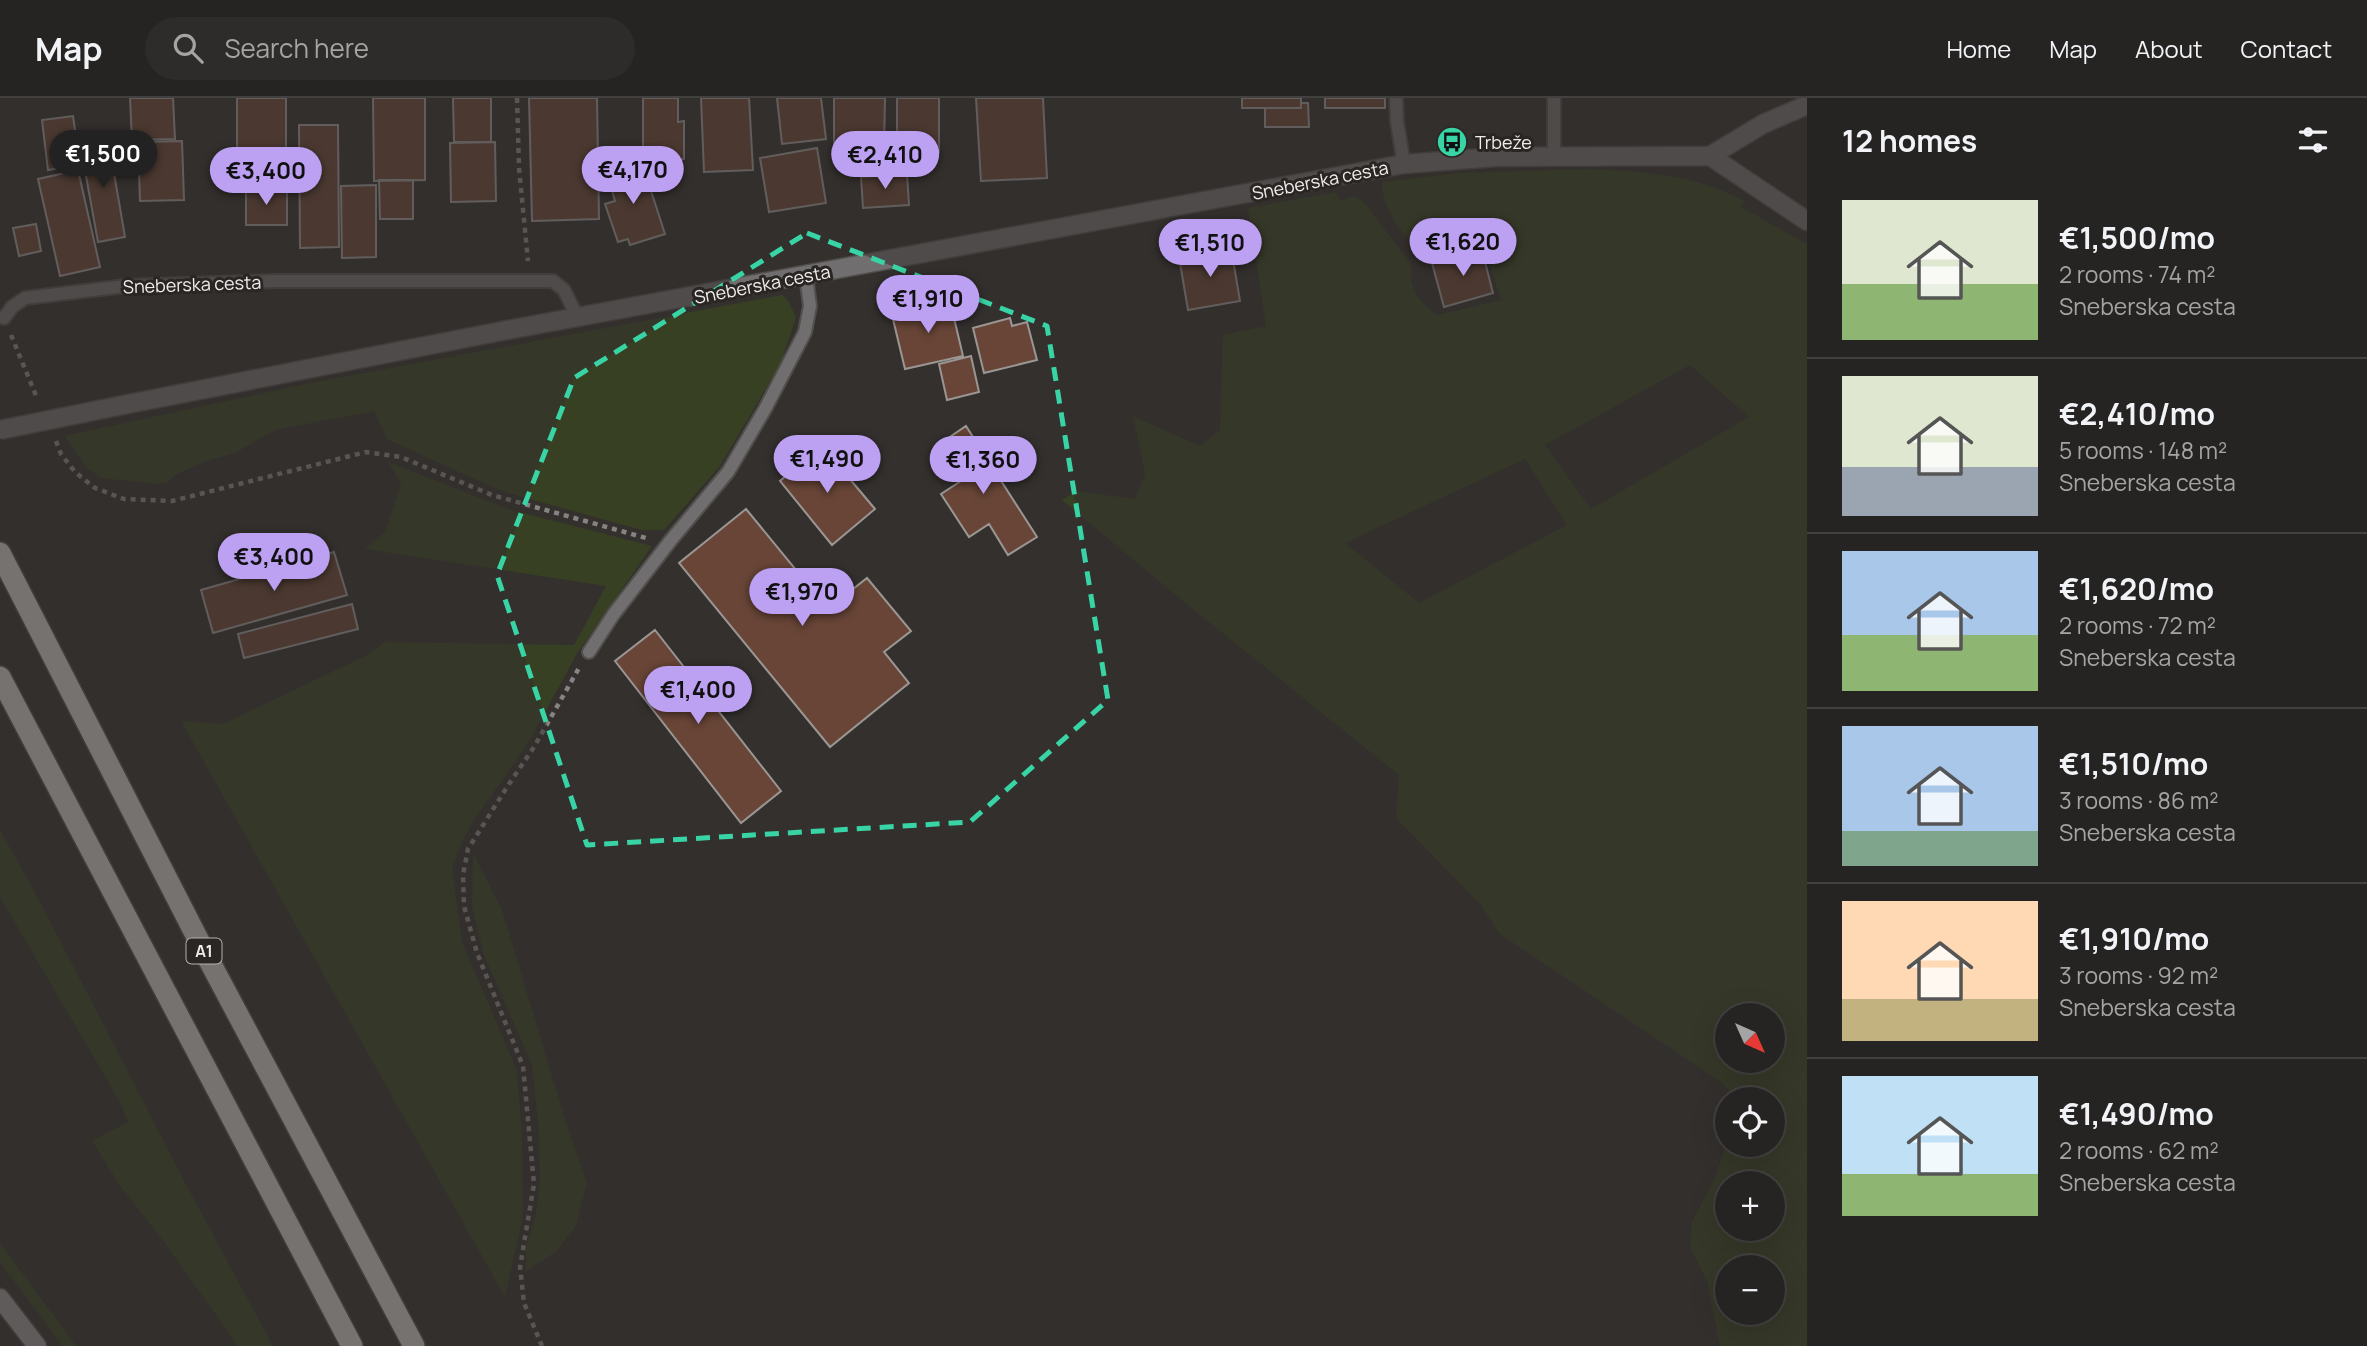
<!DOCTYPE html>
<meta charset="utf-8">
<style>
body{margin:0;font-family:Manrope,sans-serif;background:#2e2c2a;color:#f1f3f6;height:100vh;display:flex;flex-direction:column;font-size:26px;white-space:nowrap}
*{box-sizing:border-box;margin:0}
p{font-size:23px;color:#a4a4a5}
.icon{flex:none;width:38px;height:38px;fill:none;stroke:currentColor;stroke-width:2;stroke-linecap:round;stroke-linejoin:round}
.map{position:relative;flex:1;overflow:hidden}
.side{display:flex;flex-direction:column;background:#262422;width:560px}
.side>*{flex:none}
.needle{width:46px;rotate:135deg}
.fabs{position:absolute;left:1715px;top:905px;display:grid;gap:14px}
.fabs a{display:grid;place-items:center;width:70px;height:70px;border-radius:50%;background:#262422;box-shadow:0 7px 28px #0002,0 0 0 2px #424140;font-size:35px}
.price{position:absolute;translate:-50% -60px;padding:0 16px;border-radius:24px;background:#bca0f2;color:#111;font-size:23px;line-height:46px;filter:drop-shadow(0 2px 4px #0008)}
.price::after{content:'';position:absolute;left:50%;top:42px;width:21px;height:16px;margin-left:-10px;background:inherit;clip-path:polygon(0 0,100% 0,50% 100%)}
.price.active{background:#222;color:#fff}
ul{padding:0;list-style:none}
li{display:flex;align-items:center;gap:21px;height:175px;padding:0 35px}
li+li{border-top:2px solid #424140}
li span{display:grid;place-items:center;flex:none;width:196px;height:140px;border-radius:0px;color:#555}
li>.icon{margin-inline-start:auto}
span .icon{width:84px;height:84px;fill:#fffc;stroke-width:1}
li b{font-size:30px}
h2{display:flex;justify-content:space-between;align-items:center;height:84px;padding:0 35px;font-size:30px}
header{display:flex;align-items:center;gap:42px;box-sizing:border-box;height:98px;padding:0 35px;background:#262422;border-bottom:2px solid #424140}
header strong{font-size:33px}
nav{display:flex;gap:38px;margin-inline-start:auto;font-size:24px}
.search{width:490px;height:63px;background:#2e2c2a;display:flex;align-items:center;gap:18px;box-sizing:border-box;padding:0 24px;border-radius:38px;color:#a4a4a5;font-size:26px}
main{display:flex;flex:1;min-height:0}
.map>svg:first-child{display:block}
.green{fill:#384023;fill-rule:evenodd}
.building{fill:#684537;stroke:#9a9694;stroke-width:2}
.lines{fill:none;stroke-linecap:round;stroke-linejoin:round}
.service-casing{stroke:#514e4c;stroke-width:16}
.minor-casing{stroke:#514e4c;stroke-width:21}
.tertiary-casing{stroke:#514e4c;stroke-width:21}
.secondary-casing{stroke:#514e4c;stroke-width:21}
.motorway-casing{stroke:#514e4c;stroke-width:24}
.path{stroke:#868482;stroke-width:4.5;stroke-dasharray:5 5;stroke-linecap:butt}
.service{stroke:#706e6e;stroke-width:12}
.minor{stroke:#706e6e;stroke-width:18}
.tertiary{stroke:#706e6e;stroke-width:18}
.secondary{stroke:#949190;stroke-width:18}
.motorway{stroke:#c8c3c2;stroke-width:21}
.tertiary-bridge-casing{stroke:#514e4c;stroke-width:21;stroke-linecap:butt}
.tertiary-bridge{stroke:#706e6e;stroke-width:18}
.marked{fill:none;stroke:#39d4a5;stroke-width:5;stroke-dasharray:14 9;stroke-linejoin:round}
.labels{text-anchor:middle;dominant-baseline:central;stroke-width:6;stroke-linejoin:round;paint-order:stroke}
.shield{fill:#292624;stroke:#b4b1b0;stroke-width:2}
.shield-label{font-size:16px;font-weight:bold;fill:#efedec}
.poi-label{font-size:18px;fill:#efedec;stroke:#292624;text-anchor:start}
.street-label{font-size:18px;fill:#efedec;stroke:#292624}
</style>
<header>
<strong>Map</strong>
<div class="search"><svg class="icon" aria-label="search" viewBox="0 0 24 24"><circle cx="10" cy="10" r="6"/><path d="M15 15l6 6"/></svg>Search here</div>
<nav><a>Home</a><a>Map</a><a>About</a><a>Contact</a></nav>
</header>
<main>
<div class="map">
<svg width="1807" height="1248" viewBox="0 0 1807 1248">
<rect width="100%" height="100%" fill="#33302e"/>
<!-- green -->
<path class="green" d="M 1587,71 C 1642,73 1695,76 1744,103 L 1741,109 L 1807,146 L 1807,1248 L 1720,1248 L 1707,1184 L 1690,1149 L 1692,1123 L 1714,1083 L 1727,1045 L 1773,1046 L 1773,1001 L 1738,1001 L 1721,984 L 1500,836 L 1480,806 L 1396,720 L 1399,677 L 1184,504 L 1062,402 L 1076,393 L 1135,401 L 1145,376 L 1133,318 L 1200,348 L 1220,332 L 1223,237 L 1266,228 L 1248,110 L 1336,94 L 1340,103 L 1354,98 L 1363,103 L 1411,166 C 1409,192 1418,202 1437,217 L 1501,202 L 1483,146 L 1425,161 C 1406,138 1382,115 1382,84 L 1458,75 ZM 1690,267 L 1749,319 L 1591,411 L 1545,347 ZM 1525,361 L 1567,427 L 1419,505 L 1345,445 ZM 1727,917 L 1773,917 L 1773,962 L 1727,962 ZM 1773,1085 L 1773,1130 L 1727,1130 L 1727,1085 ZM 1727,1169 L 1773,1169 L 1773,1214 L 1727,1214 Z
M 782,197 L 787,201 L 796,219 L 781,265 L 720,368 L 664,432 L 642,432 L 501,393 L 387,341 L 374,313 L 275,332 L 235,355 L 206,363 L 175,377 L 167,385 L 157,386 L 101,380 L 88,371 L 64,338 L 316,284 Z
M 388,364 L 511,412 L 652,448 L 578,554 L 527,647 L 474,722 L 462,744 L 452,770 L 462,844 L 517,973 L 522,1038 L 523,1118 L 505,1199 L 181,623 L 223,626 L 367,557 L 385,544 L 574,547 L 606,488 L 365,451 L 386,433 L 401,385 Z
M 0,732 L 39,802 L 188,1090 L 273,1248 L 238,1248 L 164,1144 L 119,1086 L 92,1043 L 128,1024 L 120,1004 L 0,799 Z
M 473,755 L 502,812 L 567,1028 L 587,1084 L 576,1127 L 557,1153 L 526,1173 L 526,1150 L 536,1115 L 540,1079 L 538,1025 L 532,967 L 484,857 L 472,809 Z
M 0,1145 L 76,1248 L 63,1248 L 0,1164 Z"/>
<!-- building -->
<path class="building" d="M 130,0 L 173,0 L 175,41 L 132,42 Z
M 237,0 L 286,0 L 286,90 L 237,90 Z
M 373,0 L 425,0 L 425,82 L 374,83 Z
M 453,0 L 491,0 L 491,44 L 454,44 Z
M 529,0 L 597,0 L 599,121 L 532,123 Z
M 643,0 L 678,0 L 678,24 L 684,23 L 684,61 L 643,61 Z
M 701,0 L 749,0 L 753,72 L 704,74 Z
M 777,0 L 821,0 L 826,41 L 782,46 Z
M 834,0 L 885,0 L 884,49 L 834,45 Z
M 897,0 L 939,0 L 939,54 L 897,54 Z
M 976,0 L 1043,0 L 1047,80 L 981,83 Z
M 1242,0 L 1301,0 L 1301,10 L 1242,10 Z
M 1325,0 L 1385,0 L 1385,10 L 1325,10 Z
M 1301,5 L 1308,5 L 1309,29 L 1265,29 L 1265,10 L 1301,10 Z
M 73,18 L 80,67 L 48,72 L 42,22 Z
M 299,27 L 338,27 L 339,149 L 300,150 Z
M 108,40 L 125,139 L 98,144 L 80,45 Z
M 182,43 L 184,102 L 140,103 L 138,44 Z
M 495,44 L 496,103 L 451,104 L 450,45 Z
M 817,50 L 826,105 L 769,114 L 760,60 Z
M 642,65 L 665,136 L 630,147 L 628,141 L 618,144 L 605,106 L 615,103 L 607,76 Z
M 78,72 L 100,169 L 60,178 L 38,81 Z
M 907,76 L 909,107 L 863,110 L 861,79 Z
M 379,82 L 413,82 L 413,121 L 380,121 Z
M 376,87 L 376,159 L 342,160 L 341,88 Z
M 246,91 L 287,91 L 287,127 L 246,127 Z
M 36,126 L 41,153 L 19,158 L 13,130 Z
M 1231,150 L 1240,203 L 1188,212 L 1179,159 Z
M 1482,152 L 1493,195 L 1444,209 L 1432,165 Z
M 950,203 L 963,258 L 905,271 L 892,217 Z
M 1010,220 L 1012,228 L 1027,224 L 1037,262 L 984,275 L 973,230 Z
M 971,258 L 979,294 L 947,302 L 939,266 Z
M 966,328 L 1037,439 L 1008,457 L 989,426 L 969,439 L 941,396 L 964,381 L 941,345 Z
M 822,348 L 875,411 L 832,447 L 780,383 Z
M 746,411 L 828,511 L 867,480 L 911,533 L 884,554 L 909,585 L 830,649 L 679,465 Z
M 334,454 L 347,497 L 213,535 L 201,492 Z
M 352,506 L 358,531 L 244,560 L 238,536 Z
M 655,532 L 781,693 L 741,725 L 615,563 Z"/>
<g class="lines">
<!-- service casing -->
<g class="service-casing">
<path id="service" d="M 1396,0 L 1397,24 L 1404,66
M 1554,57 L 1554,0
M 4,220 L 12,209 L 25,200 L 126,188 L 276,183 L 553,183 L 564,192 L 578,220
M 589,554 L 613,517 L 671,442 L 728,374 L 765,311 L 805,234 L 810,208 L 806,178"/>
</g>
<!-- minor casing -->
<g class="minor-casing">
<path id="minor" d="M 1710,58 L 1763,26 L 1807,7"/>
</g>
<!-- tertiary casing -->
<g class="tertiary-casing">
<path id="tertiary" d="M 123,307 L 502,233 L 1404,66 L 1496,59 L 1710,58 L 1807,123"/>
</g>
<!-- secondary casing -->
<g class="secondary-casing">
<path id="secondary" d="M 0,1200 L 37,1248"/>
</g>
<!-- motorway casing -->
<g class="motorway-casing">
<path id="motorway" d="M 0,455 L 203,851 L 414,1248
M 0,579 L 352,1248"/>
</g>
<!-- path -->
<path class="path" d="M 517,0 L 519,70 L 528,163
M 11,237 L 37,300
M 56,343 L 61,356 L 75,374 L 95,390 L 124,401 L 172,403 L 366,354 L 401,359 L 492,397 L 646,440
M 542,1248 L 524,1205 L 520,1169 L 534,1086 L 523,968 L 477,855 L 464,808 L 463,777 L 468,751 L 507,689 L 534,649 L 579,570"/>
<!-- service -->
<use href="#service" class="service"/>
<!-- minor -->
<use href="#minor" class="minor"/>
<!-- tertiary -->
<use href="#tertiary" class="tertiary"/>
<!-- secondary -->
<use href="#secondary" class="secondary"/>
<!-- motorway -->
<use href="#motorway" class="motorway"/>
<!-- tertiary-bridge casing -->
<g class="tertiary-bridge-casing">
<path id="tertiary-bridge" d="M 0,332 L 123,307"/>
</g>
<!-- tertiary-bridge -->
<use href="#tertiary-bridge" class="tertiary-bridge"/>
</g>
<!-- marked area -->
<path d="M0 0H1807V1248H0ZM 807,135 L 1047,228 L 1108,602 L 970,724 L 587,747 L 497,477 L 574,280 Z" fill="#33302e" fill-opacity=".55" fill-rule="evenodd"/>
<path class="marked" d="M 807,135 L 1047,228 L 1108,602 L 970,724 L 587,747 L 497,477 L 574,280 Z"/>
<!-- icons -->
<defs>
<g id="bus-disc" transform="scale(1.575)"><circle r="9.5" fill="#39d4a5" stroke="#292624"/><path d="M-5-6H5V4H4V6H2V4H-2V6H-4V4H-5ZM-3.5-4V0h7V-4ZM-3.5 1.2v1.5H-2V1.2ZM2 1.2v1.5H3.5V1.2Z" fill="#111"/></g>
</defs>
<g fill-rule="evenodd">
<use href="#bus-disc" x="1452" y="44"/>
</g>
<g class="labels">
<!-- shield labels -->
<rect class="shield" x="186.5" y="840.5" width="35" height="25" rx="5"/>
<g class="shield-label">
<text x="204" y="853">A1</text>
</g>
<!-- poi labels -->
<g class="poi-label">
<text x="1475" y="44">Trbeže</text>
</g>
<!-- street labels -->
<g class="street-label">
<text transform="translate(1320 82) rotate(-11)">Sneberska cesta</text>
<text transform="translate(192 186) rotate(-2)">Sneberska cesta</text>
<text transform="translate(762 186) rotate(-11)">Sneberska cesta</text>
</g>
</g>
</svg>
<div class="fabs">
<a><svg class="needle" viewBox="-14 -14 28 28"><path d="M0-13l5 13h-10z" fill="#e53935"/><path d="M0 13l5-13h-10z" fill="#a4a4a5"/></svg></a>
<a><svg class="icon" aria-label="locate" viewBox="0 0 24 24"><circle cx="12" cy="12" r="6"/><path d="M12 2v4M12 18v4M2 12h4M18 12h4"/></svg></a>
<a>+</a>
<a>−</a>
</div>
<b class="price active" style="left:103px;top:92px">€1,500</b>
<b class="price" style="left:885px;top:93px">€2,410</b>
<b class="price" style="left:633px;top:108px">€4,170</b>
<b class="price" style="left:266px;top:109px">€3,400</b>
<b class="price" style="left:1463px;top:180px">€1,620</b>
<b class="price" style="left:1210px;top:181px">€1,510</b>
<b class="price" style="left:928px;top:237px">€1,910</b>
<b class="price" style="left:827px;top:397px">€1,490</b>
<b class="price" style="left:983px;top:398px">€1,360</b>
<b class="price" style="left:274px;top:495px">€3,400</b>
<b class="price" style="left:802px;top:530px">€1,970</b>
<b class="price" style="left:698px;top:628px">€1,400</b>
</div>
<section class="side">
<h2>12 homes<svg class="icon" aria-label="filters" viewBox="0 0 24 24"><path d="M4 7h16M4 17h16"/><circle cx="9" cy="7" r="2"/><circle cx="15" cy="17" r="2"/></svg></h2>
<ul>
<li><span style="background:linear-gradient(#dfe7d0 60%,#8fb573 0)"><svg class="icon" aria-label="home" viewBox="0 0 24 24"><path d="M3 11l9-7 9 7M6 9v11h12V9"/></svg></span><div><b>€1,500/mo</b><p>2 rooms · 74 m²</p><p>Sneberska cesta</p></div></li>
<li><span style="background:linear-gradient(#dfe7d0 65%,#9aa5b1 0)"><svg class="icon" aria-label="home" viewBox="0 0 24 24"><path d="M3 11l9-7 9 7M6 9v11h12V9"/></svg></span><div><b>€2,410/mo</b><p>5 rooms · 148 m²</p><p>Sneberska cesta</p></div></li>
<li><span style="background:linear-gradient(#a9c7e8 60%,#8fb573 0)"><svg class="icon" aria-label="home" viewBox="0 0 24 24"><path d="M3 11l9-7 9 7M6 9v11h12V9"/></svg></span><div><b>€1,620/mo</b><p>2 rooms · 72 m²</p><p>Sneberska cesta</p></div></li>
<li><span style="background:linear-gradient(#a9c7e8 75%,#7fa58c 0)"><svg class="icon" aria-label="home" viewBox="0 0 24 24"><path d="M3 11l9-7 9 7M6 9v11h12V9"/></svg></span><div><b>€1,510/mo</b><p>3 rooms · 86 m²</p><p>Sneberska cesta</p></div></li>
<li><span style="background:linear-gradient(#ffd9b3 70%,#c2b280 0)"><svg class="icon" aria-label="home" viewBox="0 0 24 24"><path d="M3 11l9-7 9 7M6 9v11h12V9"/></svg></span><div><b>€1,910/mo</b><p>3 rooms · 92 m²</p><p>Sneberska cesta</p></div></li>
<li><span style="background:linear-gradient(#bfe0f5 70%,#8fb573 0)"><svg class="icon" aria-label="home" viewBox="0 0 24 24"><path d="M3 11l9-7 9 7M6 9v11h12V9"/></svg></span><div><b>€1,490/mo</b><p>2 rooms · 62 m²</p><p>Sneberska cesta</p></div></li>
</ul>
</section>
</main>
